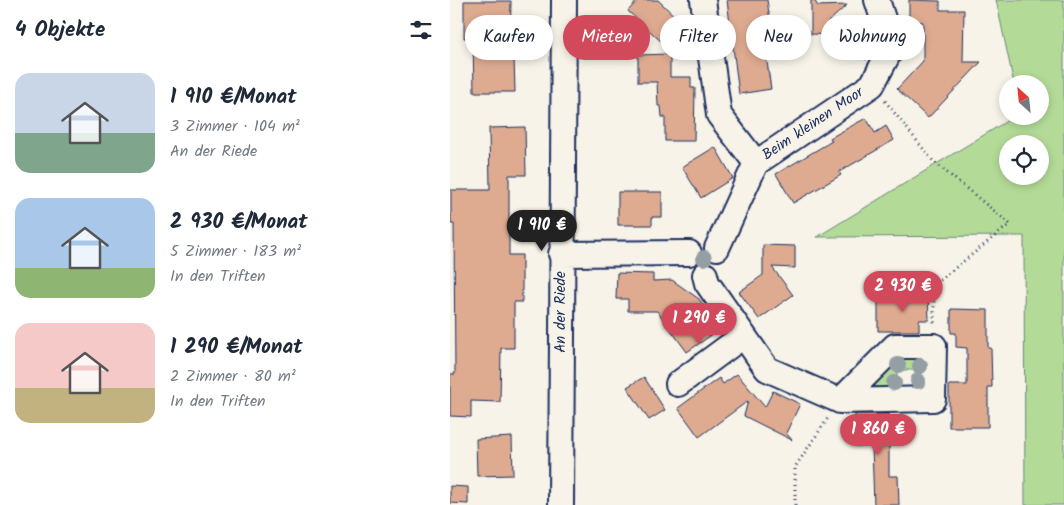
<!DOCTYPE html>
<html lang="de">
<meta charset="utf-8">
<style>
body{margin:0;font-family:Kalam,sans-serif;background:#f6f6f7;color:#1f2937;height:100vh;display:flex;flex-direction:column;font-size:19px;white-space:nowrap}
*{box-sizing:border-box;margin:0}
p{font-size:16px;color:#747a83}
.icon{flex:none;width:28px;height:28px;fill:none;stroke:currentColor;stroke-width:2;stroke-linecap:round;stroke-linejoin:round}
.map{position:relative;flex:1;overflow:hidden}
.drawer{display:flex;flex-direction:column;background:#fff;width:450px}
.drawer>*{flex:none}
.hud{position:absolute;left:15px;top:15px;width:475px;height:45px;display:flex;gap:10px}
.needle{width:32px;rotate:333deg}
.buttons{position:absolute;left:549px;top:75px;display:grid;gap:10px}
.buttons a{display:grid;place-items:center;width:50px;height:50px;border-radius:50%;background:#fff;box-shadow:0 2px 8px #0003;font-size:25px}
.price{position:absolute;translate:-50% -42px;padding:0 11px;border-radius:18px;background:#d1495b;color:#fff;font-size:16px;line-height:32px;filter:drop-shadow(0 1px 2px #0008)}
.price::after{content:'';position:absolute;left:50%;top:30px;width:15px;height:11px;margin-left:-8px;background:inherit;clip-path:polygon(0 0,100% 0,50% 100%)}
.price.active{background:#222;color:#fff}
ul{padding:0;list-style:none}
li{display:flex;align-items:center;gap:15px;height:125px;padding:0 15px}
li span{display:grid;place-items:center;flex:none;width:140px;height:100px;border-radius:15px;color:#555}
li>.icon{margin-inline-start:auto}
span .icon{width:60px;height:60px;fill:#fffc;stroke-width:1}
li b{font-size:21px}
h2{display:flex;justify-content:space-between;align-items:center;height:60px;padding:0 15px;font-size:21px}
.pill{padding:0 18px;border-radius:22px;background:#fff;box-shadow:0 2px 8px #0003;font-size:18px;line-height:45px}
.pill.active{background:#d1495b;color:#fff}
main{display:flex;flex:1;min-height:0}
.map>svg:first-child{display:block}
.green{fill:#b3db97;stroke:#67857a;fill-rule:evenodd}
.building{fill:#deab91;stroke:#1b2f5e}
.lines{fill:none;stroke-linecap:round;stroke-linejoin:round}
.minor-casing{stroke:#1b2f5e;stroke-width:28}
.path{stroke:#1b2f5e;stroke-width:3;stroke-dasharray:1 4;stroke-linecap:butt}
.minor{stroke:#f7f3e8;stroke-width:24}
.tree{fill:#939fa4}
.labels{text-anchor:middle;dominant-baseline:central;stroke-width:4;stroke-linejoin:round;paint-order:stroke}
.street-label{font-size:15px;fill:#1b2f5e;stroke:#f7f3e8}
</style>
<main>
<section class="drawer">
<h2>4 Objekte<svg class="icon" aria-label="filters" viewBox="0 0 24 24"><path d="M4 7h16M4 17h16"/><circle cx="9" cy="7" r="2"/><circle cx="15" cy="17" r="2"/></svg></h2>
<ul>
<li><span style="background:linear-gradient(#c9d6e8 60%,#7fa58c 0)"><svg class="icon" aria-label="home" viewBox="0 0 24 24"><path d="M3 11l9-7 9 7M6 9v11h12V9"/></svg></span><div><b>1 910 €/Monat</b><p>3 Zimmer · 104 m²</p><p>An der Riede</p></div></li>
<li><span style="background:linear-gradient(#a9c7e8 70%,#8fb573 0)"><svg class="icon" aria-label="home" viewBox="0 0 24 24"><path d="M3 11l9-7 9 7M6 9v11h12V9"/></svg></span><div><b>2 930 €/Monat</b><p>5 Zimmer · 183 m²</p><p>In den Triften</p></div></li>
<li><span style="background:linear-gradient(#f6c9c9 65%,#c2b280 0)"><svg class="icon" aria-label="home" viewBox="0 0 24 24"><path d="M3 11l9-7 9 7M6 9v11h12V9"/></svg></span><div><b>1 290 €/Monat</b><p>2 Zimmer · 80 m²</p><p>In den Triften</p></div></li>
</ul>
</section>
<div class="map">
<svg width="614" height="505" viewBox="0 0 614 505">
<rect width="100%" height="100%" fill="#f7f3e8"/>
<filter id="ink" filterUnits="userSpaceOnUse"><feTurbulence type="fractalNoise" baseFrequency=".02" numOctaves="2"/><feDisplacementMap in="SourceGraphic" scale="10" xChannelSelector="R" yChannelSelector="G"/><feConvolveMatrix kernelMatrix="1 2 1 2 8 2 1 2 1" color-interpolation-filters="sRGB"/></filter>
<g filter="url(#ink)">
<!-- green -->
<path class="green" d="M 546,0 L 614,0 L 614,505 L 575,505 L 574,236 L 367,237 L 565,116 L 590,116 L 590,84 L 564,84 ZM 558,144 L 590,144 L 590,176 L 558,176 Z
M 448,356 L 471,358 L 472,385 L 465,388 L 465,370 L 447,370 L 447,388 L 423,388 L 424,380 Z"/>
<!-- building -->
<path class="building" d="M 188,0 L 208,0 L 234,25 L 215,45 L 178,11 Z
M 277,0 L 317,0 L 320,20 L 311,21 L 321,89 L 289,94 Z
M 361,0 L 364,0 L 368,6 L 397,5 L 377,23 L 416,24 L 416,60 L 379,26 L 384,35 L 361,34 Z
M 459,0 L 490,1 L 490,10 L 514,10 L 513,62 L 531,62 L 478,118 L 447,89 L 473,61 L 473,22 L 459,21 Z
M 14,1 L 61,1 L 60,57 L 64,57 L 65,92 L 24,92 L 23,38 L 14,38 Z
M 220,54 L 220,77 L 241,77 L 241,88 L 245,88 L 244,141 L 215,141 L 215,117 L 212,117 L 211,106 L 208,106 L 207,82 L 188,82 L 188,55 Z
M 416,118 L 425,133 L 436,126 L 444,140 L 389,172 L 391,175 L 343,203 L 326,174 L 382,141 L 380,138 Z
M 75,127 L 76,175 L 59,175 L 59,255 L 72,255 L 72,302 L 64,302 L 64,348 L 51,348 L 50,402 L 21,401 L 21,417 L 0,416 L 0,374 L 5,374 L 4,224 L 1,224 L 1,190 L 40,190 L 39,128 Z
M 265,147 L 283,178 L 251,198 L 232,167 Z
M 168,192 L 212,192 L 212,217 L 202,217 L 202,225 L 168,225 Z
M 313,245 L 345,246 L 345,268 L 322,267 L 343,295 L 309,319 L 289,292 L 313,275 Z
M 167,273 L 203,274 L 203,281 L 222,280 L 249,299 L 270,329 L 237,352 L 207,311 L 178,311 L 178,299 L 166,299 Z
M 444,294 L 478,294 L 479,320 L 469,320 L 469,331 L 428,331 L 428,300 L 444,300 Z
M 501,309 L 538,310 L 538,348 L 541,348 L 542,387 L 538,387 L 538,427 L 499,427 L 499,385 L 517,385 L 517,348 L 506,347 L 506,333 L 501,333 Z
M 287,374 L 315,407 L 323,391 L 350,404 L 336,433 L 342,440 L 294,416 L 298,401 L 249,437 L 228,408 L 269,378 L 273,384 Z
M 194,377 L 215,410 L 199,420 L 177,387 Z
M 405,414 L 439,414 L 439,476 L 448,476 L 449,505 L 424,505 L 422,446 L 405,446 Z
M 62,437 L 63,475 L 27,476 L 26,439 Z
M 0,486 L 18,487 L 18,504 L 0,503 Z"/>
<g class="lines">
<!-- minor casing -->
<g class="minor-casing">
<path id="minor" d="M 253,0 L 269,115 L 306,163
M 267,248 L 306,163 L 422,85 L 442,47 L 427,0
M 111,254 L 239,253
M 255,275 L 257,283 L 317,369 L 390,401 L 483,399 L 484,346 L 445,346 L 390,401
M 228,384 L 293,336
M 111,505 L 114,0"/>
</g>
<!-- path -->
<path class="path" d="M 435,101 L 483,161 L 560,224 L 484,285 L 484,325
M 345,505 L 345,467 L 378,418"/>
<!-- minor -->
<use href="#minor" class="minor"/>
</g>
<!-- trees -->
<g class="tree">
<circle cx="254" cy="258" r="8"/>
<circle cx="448" cy="365" r="8"/>
<circle cx="470" cy="366" r="8"/>
<circle cx="468" cy="381" r="8"/>
<circle cx="444" cy="383" r="8"/>
</g>
</g>
<g class="labels">
<!-- street labels -->
<g class="street-label">
<text transform="translate(363 124) rotate(-34)">Beim kleinen Moor</text>
<text transform="translate(111 312) rotate(-90)">An der Riede</text>
</g>
</g>
</svg>
<div class="buttons">
<a><svg class="needle" viewBox="-14 -14 28 28"><path d="M0-13l5 13h-10z" fill="#e53935"/><path d="M0 13l5-13h-10z" fill="#747a83"/></svg></a>
<a><svg class="icon" aria-label="locate" viewBox="0 0 24 24"><circle cx="12" cy="12" r="6"/><path d="M12 2v4M12 18v4M2 12h4M18 12h4"/></svg></a>
</div>
<b class="price active" style="left:92px;top:252px">1 910 €</b>
<b class="price" style="left:453px;top:313px">2 930 €</b>
<b class="price" style="left:249px;top:345px">1 290 €</b>
<b class="price" style="left:428px;top:456px">1 860 €</b>
<div class="hud">
<a class="pill">Kaufen</a>
<a class="pill active">Mieten</a>
<a class="pill">Filter</a>
<a class="pill">Neu</a>
<a class="pill">Wohnung</a>
</div>
</div>
</main>
